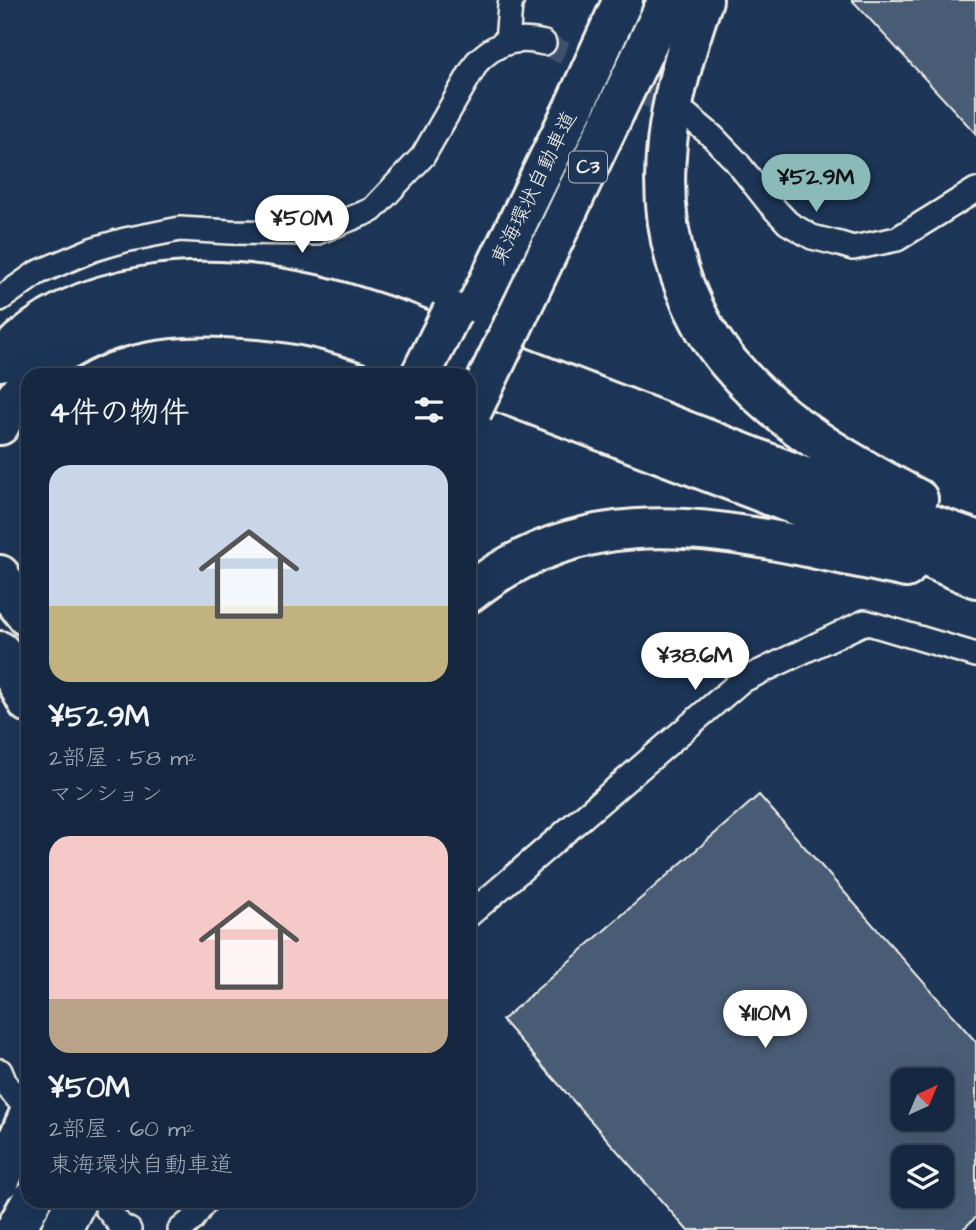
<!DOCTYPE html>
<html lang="ja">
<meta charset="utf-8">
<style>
body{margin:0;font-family:"Architects Daughter","Klee One",sans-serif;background:#23344c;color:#f1f3f6;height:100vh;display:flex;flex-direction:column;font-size:26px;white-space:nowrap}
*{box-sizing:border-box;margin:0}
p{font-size:23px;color:#9ea6b1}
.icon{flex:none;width:38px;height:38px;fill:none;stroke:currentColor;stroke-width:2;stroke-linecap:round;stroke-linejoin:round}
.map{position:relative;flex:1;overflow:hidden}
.sheet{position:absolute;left:21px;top:368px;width:455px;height:840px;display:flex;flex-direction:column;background:#162841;border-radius:21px;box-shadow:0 7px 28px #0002,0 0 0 2px #35445a}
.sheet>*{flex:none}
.needle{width:46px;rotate:44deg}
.fabs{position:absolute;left:891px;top:1068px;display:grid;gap:14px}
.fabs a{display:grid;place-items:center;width:63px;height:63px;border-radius:14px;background:#162841;box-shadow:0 7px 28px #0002,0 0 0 2px #35445a;font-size:35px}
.price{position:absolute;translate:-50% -60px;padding:0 16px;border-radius:24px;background:#fff;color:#222;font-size:23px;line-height:46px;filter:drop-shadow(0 2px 4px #0008)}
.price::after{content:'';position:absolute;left:50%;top:42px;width:21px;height:16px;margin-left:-10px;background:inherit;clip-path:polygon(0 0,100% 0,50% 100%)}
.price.current{background:#8bbbb9;color:#111}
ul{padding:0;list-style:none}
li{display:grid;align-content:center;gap:14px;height:371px;padding:0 28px}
li span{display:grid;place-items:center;height:217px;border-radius:21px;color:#555}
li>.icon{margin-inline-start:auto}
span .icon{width:126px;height:126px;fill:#fffc;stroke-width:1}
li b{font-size:30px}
h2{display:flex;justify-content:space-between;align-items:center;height:84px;padding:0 28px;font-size:30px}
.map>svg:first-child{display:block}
.building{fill:#485b74;stroke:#f4f1e8;stroke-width:2;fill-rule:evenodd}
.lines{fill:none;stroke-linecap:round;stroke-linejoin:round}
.street-tunnel{stroke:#3d516d;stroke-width:23;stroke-dasharray:23 11;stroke-linecap:butt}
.street-casing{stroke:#f4f1e8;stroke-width:28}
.primary-casing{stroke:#f4f1e8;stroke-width:42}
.highway-casing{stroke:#f4f1e8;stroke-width:44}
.street{stroke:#1d3557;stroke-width:23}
.primary{stroke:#1d3557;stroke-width:37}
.highway{stroke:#1d3557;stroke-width:38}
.highway-bridge-casing{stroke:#f4f1e8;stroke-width:44;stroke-linecap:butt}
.highway-bridge{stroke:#1d3557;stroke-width:38}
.labels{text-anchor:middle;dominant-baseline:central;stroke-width:5;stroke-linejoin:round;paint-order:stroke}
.shield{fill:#1d3557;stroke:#b4b9bc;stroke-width:2}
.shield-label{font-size:19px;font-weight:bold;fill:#f4f1e8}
.street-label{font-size:21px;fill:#f4f1e8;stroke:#1d3557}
</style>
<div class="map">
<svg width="976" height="1230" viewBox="0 0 976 1230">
<rect width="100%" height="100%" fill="#1d3557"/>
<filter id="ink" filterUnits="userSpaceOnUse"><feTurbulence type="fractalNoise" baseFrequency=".0143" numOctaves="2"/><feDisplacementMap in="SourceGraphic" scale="14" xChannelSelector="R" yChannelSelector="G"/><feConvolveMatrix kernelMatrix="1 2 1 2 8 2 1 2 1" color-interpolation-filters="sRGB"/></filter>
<g filter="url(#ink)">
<!-- building -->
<path class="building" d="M 852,0 L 976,0 L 976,134 Z
M 759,795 L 976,1042 L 976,1217 L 962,1230 L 687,1230 L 502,1020 ZM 903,1080 L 942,1080 L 942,1118 L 903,1118 ZM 903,1157 L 942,1157 L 942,1195 L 903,1195 Z"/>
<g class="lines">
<!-- street-tunnel -->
<path class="street-tunnel" d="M 544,43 L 681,112"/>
<!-- street casing -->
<g class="street-casing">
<path id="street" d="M 507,42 L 510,5 L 512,0
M 687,115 L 712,136 L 736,161 L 770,204 L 788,223 L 812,237 L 840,244 L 853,248 L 897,239 L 976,190
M 0,299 L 37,273 L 94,249 L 125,240 L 180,229 L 230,232 L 315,233 L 372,210 L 423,156 L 477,62 C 497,42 517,36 544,43
M 469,915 L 741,681 L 865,622 L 976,655
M 0,1071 L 5,1083 L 28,1111
M 100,1200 L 121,1226 L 129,1230
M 180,1230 L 192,1220 L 206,1200"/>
</g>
<!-- primary casing -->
<g class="primary-casing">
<path id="primary" d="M 0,1145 L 28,1180"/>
</g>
<!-- highway casing -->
<g class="highway-casing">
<path id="highway" d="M 703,0 C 670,92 647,190 684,285 C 695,313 709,340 729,363 C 779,423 849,463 918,499
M 470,320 L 574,107 L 623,0
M 509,334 L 668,0
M 0,361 C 74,275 207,271 310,294 C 342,301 372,312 403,322 L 890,510 L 976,540
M 35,374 C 91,321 170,312 244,318 C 263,319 283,321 302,325 C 354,335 404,356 454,374
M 469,380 L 886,540 L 976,578
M 0,425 L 8,408 L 28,382
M 0,575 L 10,595 L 28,617
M 469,593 C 575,509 688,522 812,548 C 843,555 875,561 906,568
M 0,651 L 28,703"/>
</g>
<!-- street -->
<use href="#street" class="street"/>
<!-- primary -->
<use href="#primary" class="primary"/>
<!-- highway -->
<use href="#highway" class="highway"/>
<!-- highway-bridge casing -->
<g class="highway-bridge-casing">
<path id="highway-bridge" d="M 421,374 L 452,312
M 472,411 L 509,334
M 0,1180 L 28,1117
M 15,1230 L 32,1200
M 61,1230 L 77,1200"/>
</g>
<!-- highway-bridge -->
<use href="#highway-bridge" class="highway-bridge"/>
</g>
</g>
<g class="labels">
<!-- shield labels -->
<rect class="shield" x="569" y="151.5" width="38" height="31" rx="5"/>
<g class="shield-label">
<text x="588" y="167">C3</text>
</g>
<!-- street labels -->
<g class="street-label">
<text transform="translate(534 188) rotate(-64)">東海環状自動車道</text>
</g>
</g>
</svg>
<div class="fabs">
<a><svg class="needle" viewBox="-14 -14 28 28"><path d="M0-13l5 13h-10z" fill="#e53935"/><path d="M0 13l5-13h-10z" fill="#9ea6b1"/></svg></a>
<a><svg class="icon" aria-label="layers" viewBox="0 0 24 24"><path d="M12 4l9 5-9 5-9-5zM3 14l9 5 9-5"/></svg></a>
</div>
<b class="price current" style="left:816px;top:214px">¥52.9M</b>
<b class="price" style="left:302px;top:255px">¥50M</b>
<b class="price" style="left:695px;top:692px">¥38.6M</b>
<b class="price" style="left:765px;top:1050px">¥110M</b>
<section class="sheet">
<h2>4件の物件<svg class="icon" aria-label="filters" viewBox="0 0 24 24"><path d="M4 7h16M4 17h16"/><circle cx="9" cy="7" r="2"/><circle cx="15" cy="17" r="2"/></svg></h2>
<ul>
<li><span style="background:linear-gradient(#c9d6e8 65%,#c2b280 0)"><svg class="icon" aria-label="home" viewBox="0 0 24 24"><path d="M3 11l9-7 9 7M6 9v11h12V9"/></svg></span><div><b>¥52.9M</b><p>2部屋 · 58 m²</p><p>マンション</p></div></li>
<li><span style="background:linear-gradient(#f6c9c9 75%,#b9a48a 0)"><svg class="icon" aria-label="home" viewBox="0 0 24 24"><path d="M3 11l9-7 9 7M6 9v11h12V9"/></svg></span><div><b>¥50M</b><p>2部屋 · 60 m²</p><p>東海環状自動車道</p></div></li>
</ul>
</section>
</div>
